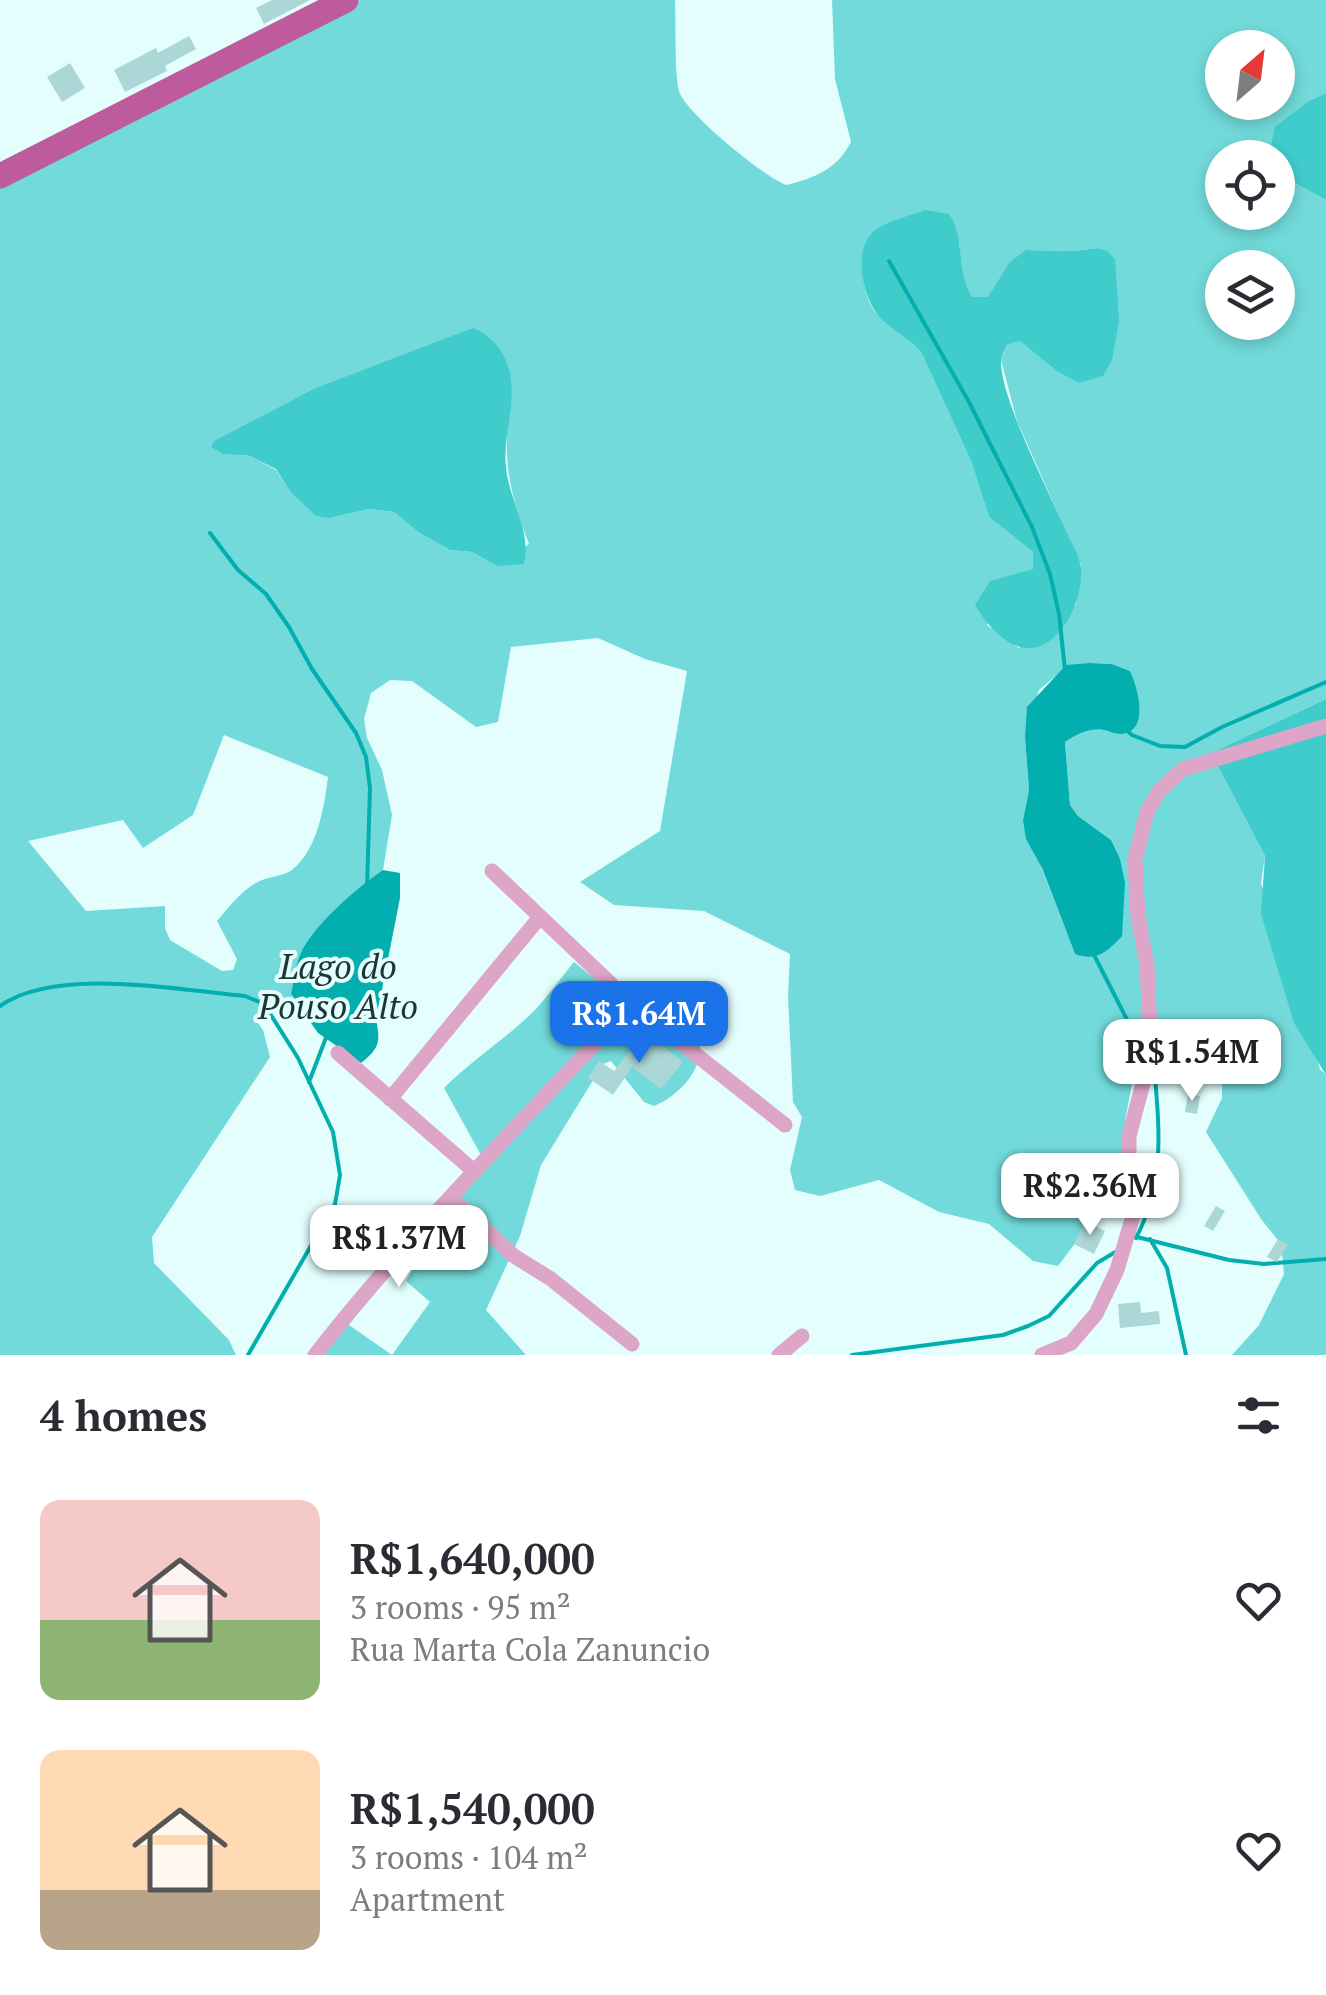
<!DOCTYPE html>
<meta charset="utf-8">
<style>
body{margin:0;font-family:"PT Serif",serif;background:#f2f2f3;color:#2b2b33;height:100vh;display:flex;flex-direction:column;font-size:38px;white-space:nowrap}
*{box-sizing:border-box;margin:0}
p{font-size:32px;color:#7c7c81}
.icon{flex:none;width:55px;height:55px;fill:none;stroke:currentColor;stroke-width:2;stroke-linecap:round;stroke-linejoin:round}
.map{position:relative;height:1355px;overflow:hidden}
.drawer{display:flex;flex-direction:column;background:#fff;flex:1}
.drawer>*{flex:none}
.needle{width:65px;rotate:28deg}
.tools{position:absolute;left:1205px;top:30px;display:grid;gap:20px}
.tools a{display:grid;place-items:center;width:90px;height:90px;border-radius:50%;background:#fff;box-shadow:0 5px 15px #0003;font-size:50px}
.price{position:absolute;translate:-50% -85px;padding:0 22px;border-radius:20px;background:#fff;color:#222;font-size:32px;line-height:65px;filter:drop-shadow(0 2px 5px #0008)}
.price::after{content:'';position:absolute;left:50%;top:60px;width:30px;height:22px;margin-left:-15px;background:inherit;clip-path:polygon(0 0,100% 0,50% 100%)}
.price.current{background:#1a73e8;color:#fff}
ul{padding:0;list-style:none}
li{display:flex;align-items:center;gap:30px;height:250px;padding:0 40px}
li span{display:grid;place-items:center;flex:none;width:280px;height:200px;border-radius:20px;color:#555}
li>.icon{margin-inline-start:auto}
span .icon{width:120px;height:120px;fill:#fffc;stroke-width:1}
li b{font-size:42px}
h2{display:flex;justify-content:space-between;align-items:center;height:120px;padding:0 40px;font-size:42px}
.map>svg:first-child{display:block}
.green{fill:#72dada;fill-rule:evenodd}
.forest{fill:#41cccc}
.water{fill:#03aeaf}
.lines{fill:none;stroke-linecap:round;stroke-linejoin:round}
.stream{stroke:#03aeaf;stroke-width:4}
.building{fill:#abd8d7}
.minor{stroke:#dda5c7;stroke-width:15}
.primary{stroke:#be5b9c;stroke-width:25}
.labels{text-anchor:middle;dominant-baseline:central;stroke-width:8;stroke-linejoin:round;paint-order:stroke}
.water-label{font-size:35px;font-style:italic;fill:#1e3535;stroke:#e3fefd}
</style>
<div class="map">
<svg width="1326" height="1355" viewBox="0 0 1326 1355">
<rect width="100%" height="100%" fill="#e3fefd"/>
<!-- green -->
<path class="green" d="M 360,0 L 675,0 C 676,19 674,80 680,94 C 692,118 762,175 786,185 C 815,178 837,169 851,142 L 835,79 L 832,0 L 1326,0 L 1326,93 L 1309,101 L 1269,154 L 1270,157 L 1222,158 L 1222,212 L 1278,212 L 1278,174 L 1326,200 L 1326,699 L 1211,753 L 1265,856 L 1261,883 L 1320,1069 L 1326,1075 L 1326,1355 L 1232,1355 L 1259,1325 L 1284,1274 L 1281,1244 L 1261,1219 L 1206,1132 L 1222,1098 L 1222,1079 C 1209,1072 1194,1066 1180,1063 C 1164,1061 1152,1064 1137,1057 L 1125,1121 L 1121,1170 L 1100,1210 L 1058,1266 L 1033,1261 L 989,1224 L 939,1212 L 879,1180 L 820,1196 L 795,1190 L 790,1170 L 802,1117 L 793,1102 L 788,996 L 790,954 L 704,911 L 614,905 L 580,882 L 660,831 L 687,671 L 645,659 L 598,638 L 511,647 L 498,722 L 476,727 L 412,681 L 390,680 L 371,693 L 364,719 L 367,738 L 382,770 L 392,815 L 383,870 C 358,890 312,925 300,955 C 295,967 294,981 291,994 L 297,1006 L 268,1015 L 258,1023 L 263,1030 L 270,1057 L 152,1237 L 154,1263 L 229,1340 L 236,1355 L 0,1355 L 0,181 ZM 1222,48 L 1278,48 L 1278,102 L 1222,102 ZM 873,232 L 960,244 L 960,277 L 971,297 L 988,297 L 1026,250 L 1075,251 L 1097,248 L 1037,354 L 1020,341 L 1007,345 L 1001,360 L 1017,421 L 1081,565 L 1076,605 L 1019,648 L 987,625 L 1019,574 L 1034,569 L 1033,552 L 989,517 L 971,461 L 921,352 C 910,339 896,333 883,321 C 859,299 858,259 873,232 ZM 1222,268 L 1278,268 L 1278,322 L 1222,322 ZM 507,432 C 505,473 514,506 529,544 L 497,566 L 472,552 L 450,550 L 418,532 L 394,512 L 369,509 L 330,518 L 289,490 L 276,470 L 247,455 ZM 1090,663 L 1112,664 L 1130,671 C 1138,687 1151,733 1120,734 C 1115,734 1110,731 1104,730 C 1088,728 1078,734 1065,742 L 1070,805 L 1078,816 L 1111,840 L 1075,954 L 1023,820 L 1029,790 L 1025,737 L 1039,690 L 1066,667 ZM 224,735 L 328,777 C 324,807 318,849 292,870 C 283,877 267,876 256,883 C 241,891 228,908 217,921 L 237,959 L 233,970 L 222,971 L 170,940 L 165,928 L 165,906 L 86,911 L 28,841 L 123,820 L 143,848 L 193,815 Z
M 574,962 L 617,996 L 646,1002 L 696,1027 C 710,1061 686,1092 654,1106 L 644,1102 L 611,1061 L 603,1064 L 541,1165 L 520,1236 L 486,1310 L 526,1355 L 314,1355 L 346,1323 L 392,1355 L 430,1302 L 406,1281 L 482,1157 L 444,1088 C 473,1059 506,1039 534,1011 C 548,996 561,978 574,962 Z"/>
<!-- forest -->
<path class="forest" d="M 1326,93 L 1326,200 L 1278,174 L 1278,158 L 1270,157 L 1269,154 L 1275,127 L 1309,101 Z
M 925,210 L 949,214 C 967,241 954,267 972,297 L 988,297 L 1010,262 L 1026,250 L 1075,251 L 1097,248 L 1107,251 L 1115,259 L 1119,321 L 1112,360 L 1103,376 L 1079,383 L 1057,371 L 1020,341 L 1007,345 C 1005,350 1002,355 1001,360 C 999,396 1051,496 1067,533 C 1072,544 1080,557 1081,568 C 1082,586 1077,605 1068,620 C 1037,670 999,646 975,605 L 990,581 L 1033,569 L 1033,552 L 989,517 L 971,461 L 921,352 C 910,339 896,333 883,321 C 864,303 851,253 873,232 C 885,221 910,216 925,210 Z
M 473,328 C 490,335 502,348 508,366 C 519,399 502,434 506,467 C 509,501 532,531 524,564 L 497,566 L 472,552 L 450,550 L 418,532 L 394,512 L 369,509 L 330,518 L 316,516 L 289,490 L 276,469 L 247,455 L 223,454 L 211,447 L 214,441 L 316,388 Z
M 1326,699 L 1326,1075 L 1294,1023 L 1261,914 L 1265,856 L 1211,753 Z"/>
<!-- water -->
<path class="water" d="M 1090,663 L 1112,664 L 1130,671 C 1138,687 1151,733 1120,734 C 1115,734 1109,731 1104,730 C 1088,728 1078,734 1065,742 L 1070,805 L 1078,816 L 1111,840 L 1120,859 L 1125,883 L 1122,936 C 1108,951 1097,962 1075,954 L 1042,868 L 1026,839 L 1023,820 L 1029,790 L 1025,737 L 1027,707 L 1066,665 Z
M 383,870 L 400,873 L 400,898 L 376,1020 C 381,1042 379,1049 361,1063 L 318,1033 L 291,994 C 294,981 295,967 300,955 C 311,927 358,887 383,870 Z"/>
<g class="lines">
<!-- stream -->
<path class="stream" d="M 889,261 L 969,402 L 1032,527 L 1050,574 L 1059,614 L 1065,670
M 210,533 L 238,570 L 266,594 L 289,627 L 312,669 L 356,733 L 366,757 L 370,788 L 367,887
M 1125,729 L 1132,735 L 1160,746 L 1185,747 L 1222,727 L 1326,682
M 1093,953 L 1141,1047
M 0,1006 C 56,966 178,990 245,996 L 264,1004 L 298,1058 L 333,1132 L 340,1175 L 335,1204 L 248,1355
M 309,1082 L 327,1035
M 1137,1237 L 1229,1260 L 1264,1264 L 1326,1259
M 1136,1238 C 1166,1180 1159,1127 1154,1064
M 1150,1239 L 1167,1268 L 1186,1355
M 852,1355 L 1003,1335 L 1028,1326 L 1049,1316 L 1097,1263 L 1117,1251"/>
</g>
<!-- building -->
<path class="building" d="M 272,0 L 310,0 L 264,24 L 256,8 Z
M 189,36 L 196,49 L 165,66 L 167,71 L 125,92 L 114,70 L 156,48 L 158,53 Z
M 70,63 L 85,88 L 62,102 L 47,77 Z
M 645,1032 L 683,1062 L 661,1089 L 632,1067 L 613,1095 L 588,1078 L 599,1061 L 614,1071 Z
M 1188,1094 L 1200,1096 L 1197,1114 L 1185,1112 Z
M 1216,1206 L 1225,1211 L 1213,1231 L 1204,1226 Z
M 1085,1221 L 1105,1231 L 1094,1254 L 1074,1244 Z
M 1278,1239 L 1288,1245 L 1277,1262 L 1267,1257 Z
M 1140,1302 L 1141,1313 L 1159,1311 L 1160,1324 L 1120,1328 L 1118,1304 Z"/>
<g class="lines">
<!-- minor -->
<path class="minor" d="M 492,871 L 632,1004 L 785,1125
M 338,1053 L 475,1172
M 390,1099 L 540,917
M 451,1198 L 514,1256 L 551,1279 L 632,1344
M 315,1355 C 412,1231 525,1119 632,1004
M 779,1355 L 802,1336
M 1042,1355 L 1071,1343 L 1096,1314 L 1117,1270 L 1136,1206 L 1129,1177 L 1129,1136 L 1143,1083 L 1150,1029 L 1147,966 L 1138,915 L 1135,859 L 1147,812 L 1159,791 L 1183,769 L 1326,726"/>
<!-- primary -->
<path class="primary" d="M 0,176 L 346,0"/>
</g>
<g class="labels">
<!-- water labels -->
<g class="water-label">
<text x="338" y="966">Lago do<tspan x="338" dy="40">Pouso Alto</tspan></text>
</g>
</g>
</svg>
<div class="tools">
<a><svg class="needle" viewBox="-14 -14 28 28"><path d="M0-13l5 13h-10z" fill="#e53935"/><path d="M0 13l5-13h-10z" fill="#7c7c81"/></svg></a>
<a><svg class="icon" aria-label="locate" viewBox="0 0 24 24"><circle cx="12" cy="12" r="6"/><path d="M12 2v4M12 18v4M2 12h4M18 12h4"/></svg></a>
<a><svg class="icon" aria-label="layers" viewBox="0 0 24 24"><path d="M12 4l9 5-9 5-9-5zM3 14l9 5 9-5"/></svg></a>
</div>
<b class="price current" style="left:639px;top:1066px">R$1.64M</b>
<b class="price" style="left:1192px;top:1104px">R$1.54M</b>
<b class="price" style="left:1090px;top:1238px">R$2.36M</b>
<b class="price" style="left:399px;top:1290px">R$1.37M</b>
</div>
<section class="drawer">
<h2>4 homes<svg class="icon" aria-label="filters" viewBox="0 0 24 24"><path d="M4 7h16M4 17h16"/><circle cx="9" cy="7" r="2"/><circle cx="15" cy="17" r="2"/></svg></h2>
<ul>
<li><span style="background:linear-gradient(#f6c9c9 60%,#8fb573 0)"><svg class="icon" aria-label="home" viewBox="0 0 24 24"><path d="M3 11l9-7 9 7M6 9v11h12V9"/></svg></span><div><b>R$1,640,000</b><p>3 rooms · 95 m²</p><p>Rua Marta Cola Zanuncio</p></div><svg class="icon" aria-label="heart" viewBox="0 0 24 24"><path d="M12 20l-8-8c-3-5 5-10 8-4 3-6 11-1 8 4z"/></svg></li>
<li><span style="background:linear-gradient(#ffd9b3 70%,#b9a48a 0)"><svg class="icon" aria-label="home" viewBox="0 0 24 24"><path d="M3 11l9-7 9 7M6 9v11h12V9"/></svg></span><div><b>R$1,540,000</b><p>3 rooms · 104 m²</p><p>Apartment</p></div><svg class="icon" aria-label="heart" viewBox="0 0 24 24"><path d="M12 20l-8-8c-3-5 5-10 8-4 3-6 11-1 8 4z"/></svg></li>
</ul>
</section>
